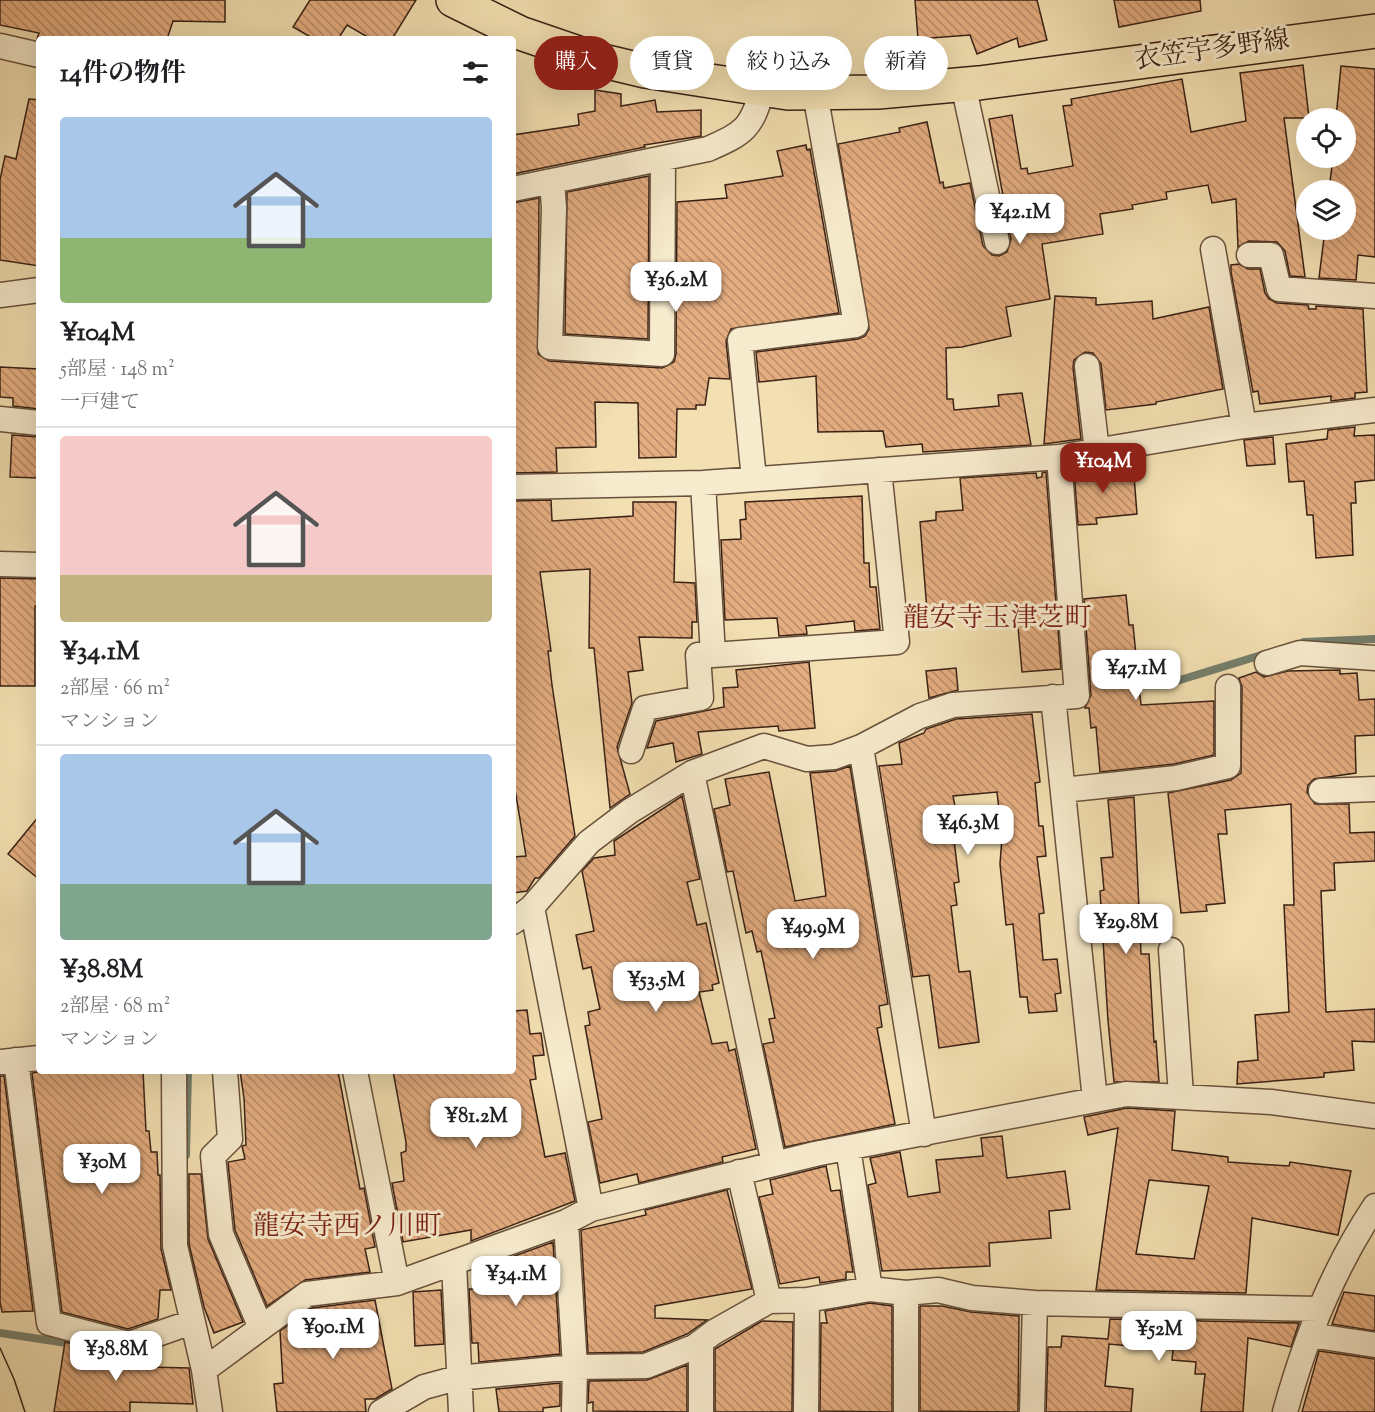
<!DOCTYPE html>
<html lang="ja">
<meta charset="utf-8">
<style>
body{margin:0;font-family:"Sorts Mill Goudy","Noto Serif JP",serif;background:#f2f2f2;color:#202124;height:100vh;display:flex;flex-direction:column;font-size:22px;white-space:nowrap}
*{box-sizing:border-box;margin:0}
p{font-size:20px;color:#757577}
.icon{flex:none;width:33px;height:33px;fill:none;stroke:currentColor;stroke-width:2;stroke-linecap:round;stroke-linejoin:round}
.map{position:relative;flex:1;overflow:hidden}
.details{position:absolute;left:36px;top:36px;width:480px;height:1038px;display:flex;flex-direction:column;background:#fff;border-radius:6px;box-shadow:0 6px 24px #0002}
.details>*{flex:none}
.banner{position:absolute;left:534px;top:36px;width:570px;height:54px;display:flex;gap:12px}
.controls{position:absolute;left:1296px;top:108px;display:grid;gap:12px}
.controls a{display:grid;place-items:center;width:60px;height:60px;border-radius:50%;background:#fff;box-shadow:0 6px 24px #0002;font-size:30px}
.price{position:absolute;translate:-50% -51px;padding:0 14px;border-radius:12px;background:#fff;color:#222;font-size:20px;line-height:39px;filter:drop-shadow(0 2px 3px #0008)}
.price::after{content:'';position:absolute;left:50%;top:36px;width:18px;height:14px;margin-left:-9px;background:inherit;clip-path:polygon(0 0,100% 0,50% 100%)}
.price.on{background:#8f2418;color:#fff}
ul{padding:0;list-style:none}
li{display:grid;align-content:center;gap:12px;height:318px;padding:0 24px}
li+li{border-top:2px solid #e0e0e0}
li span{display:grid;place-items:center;height:186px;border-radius:6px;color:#555}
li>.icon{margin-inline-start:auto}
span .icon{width:108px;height:108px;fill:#fffc;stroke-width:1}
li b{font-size:26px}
h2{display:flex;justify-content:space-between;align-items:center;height:72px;padding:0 24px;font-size:26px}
.pill{padding:0 21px;border-radius:27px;background:#fff;box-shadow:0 6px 24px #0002;font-size:21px;line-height:54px}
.pill.on{background:#8f2418;color:#fff}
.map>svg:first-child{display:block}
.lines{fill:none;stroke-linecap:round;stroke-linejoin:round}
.stream{stroke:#757f6c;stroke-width:8}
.building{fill:url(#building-back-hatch);stroke:#392115;stroke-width:1.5;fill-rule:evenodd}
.street-casing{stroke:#68513c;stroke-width:27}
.primary-casing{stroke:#392115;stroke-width:36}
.street{stroke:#f7ebcd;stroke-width:24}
.primary{stroke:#f3e0b2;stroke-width:33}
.tram{stroke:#392115;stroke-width:1.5}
.labels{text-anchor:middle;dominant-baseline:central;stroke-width:6;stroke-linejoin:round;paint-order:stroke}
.street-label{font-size:26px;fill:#392115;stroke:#f7ebcd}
.neighbourhood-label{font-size:27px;fill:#7a1f14;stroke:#f7ebcd}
</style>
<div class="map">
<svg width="1375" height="1412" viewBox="0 0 1375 1412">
<defs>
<pattern id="building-back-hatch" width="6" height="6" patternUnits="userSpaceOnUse" patternTransform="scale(1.5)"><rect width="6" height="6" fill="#e4ad80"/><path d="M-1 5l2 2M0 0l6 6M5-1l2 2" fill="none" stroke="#ba8c68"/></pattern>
</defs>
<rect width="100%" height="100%" fill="#f3e0b2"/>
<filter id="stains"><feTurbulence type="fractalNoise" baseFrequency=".00333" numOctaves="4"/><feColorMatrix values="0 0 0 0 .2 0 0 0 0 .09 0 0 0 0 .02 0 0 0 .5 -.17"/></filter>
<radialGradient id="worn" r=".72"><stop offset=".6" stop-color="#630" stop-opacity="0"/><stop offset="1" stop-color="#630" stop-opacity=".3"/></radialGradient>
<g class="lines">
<!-- stream -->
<path class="stream" d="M 1304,642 L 1375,639
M 1130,686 L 1167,684 L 1268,653
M 186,1155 L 188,1071
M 186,1224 L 193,1274
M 0,1333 L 100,1348"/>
</g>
<!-- building -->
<path class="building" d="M 0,0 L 225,0 L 225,22 L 173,21 L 167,39 L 37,39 L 39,33 L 0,25 Z
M 310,0 L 416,0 L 392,39 L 371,39 L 347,25 L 338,39 L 314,39 L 293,27 Z
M 915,0 L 1037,0 L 1047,40 L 1019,47 L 1017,38 L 977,54 L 970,35 L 918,39 Z
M 1114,0 L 1200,0 L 1201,11 L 1119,27 Z
M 1303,65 L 1309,118 L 1284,118 L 1305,277 L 1290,276 L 1285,251 L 1277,242 L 1249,241 L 1238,247 L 1236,199 L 1212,203 L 1208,185 L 1166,192 L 1167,199 L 1132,205 L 1133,209 L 1100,214 L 1103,234 L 1042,244 L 1050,299 L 1006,307 L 1011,336 L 962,347 L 946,348 L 947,399 L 953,399 L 954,410 L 999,406 L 998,395 L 1022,393 L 1031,445 L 923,452 L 922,444 L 886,447 L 883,431 L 818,432 L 816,376 L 759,382 L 756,352 L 858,339 L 865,336 L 869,329 L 838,144 L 900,132 L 899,128 L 927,122 L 940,183 L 943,182 L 944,188 L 970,183 L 983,246 L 992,255 L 999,256 L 1007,252 L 1011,240 L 989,119 L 1012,115 L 1021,169 L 1027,168 L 1028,174 L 1073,166 L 1063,106 L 1072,105 L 1071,99 L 1182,79 L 1191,132 L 1246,121 L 1240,73 Z
M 1341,66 L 1375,69 L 1375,257 L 1358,255 L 1356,280 L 1319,278 L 1325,230 L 1346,230 L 1346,190 L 1329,190 L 1333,158 L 1346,158 L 1346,118 L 1336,118 Z
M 595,90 L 621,94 L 621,106 L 655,100 L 657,112 L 701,110 L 701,136 L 644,145 L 645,147 L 513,174 L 513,135 L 579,125 L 578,114 L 595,111 Z
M 29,99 L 39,100 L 39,266 L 0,260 L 0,180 L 5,156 L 16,159 Z
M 806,145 L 807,150 L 810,149 L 839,313 L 731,329 L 726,341 L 730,379 L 709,378 L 705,405 L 696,405 L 696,409 L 677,409 L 676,457 L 639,458 L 638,403 L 595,402 L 596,447 L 556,448 L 557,472 L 513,473 L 513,203 L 539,198 L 538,354 L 549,361 L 662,368 L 674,362 L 676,354 L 677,202 L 727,198 L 725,185 L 783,176 L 777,151 Z
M 649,176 L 648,339 L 565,334 L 567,192 Z
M 1239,264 L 1248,269 L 1260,269 L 1265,293 L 1269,299 L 1277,303 L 1308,305 L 1309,309 L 1316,309 L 1316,306 L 1363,309 L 1367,392 L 1355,393 L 1355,398 L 1331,401 L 1331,396 L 1260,404 L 1258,391 L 1253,392 L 1231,272 L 1231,265 Z
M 1055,296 L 1096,298 L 1096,305 L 1152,301 L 1153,319 L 1209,307 L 1223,389 L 1156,402 L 1156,404 L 1106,410 L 1101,364 L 1093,353 L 1085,352 L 1074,360 L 1073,367 L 1081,439 L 1044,444 Z
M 0,367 L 39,369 L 39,409 L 13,406 L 13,398 L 0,397 Z
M 1355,427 L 1354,436 L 1375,435 L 1375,480 L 1355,482 L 1356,503 L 1351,503 L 1353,555 L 1316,558 L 1313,515 L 1307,515 L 1304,481 L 1289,482 L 1286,444 L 1327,439 L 1328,430 Z
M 12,435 L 39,437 L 39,478 L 10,477 Z
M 1273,437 L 1275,464 L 1247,466 L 1244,440 Z
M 1112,465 L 1113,477 L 1134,476 L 1137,514 L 1096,518 L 1097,524 L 1078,525 L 1074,469 Z
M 1046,472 L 1061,669 L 1022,672 L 1016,604 L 927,611 L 920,522 L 936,520 L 936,512 L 963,510 L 960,478 L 1036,473 L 1037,478 L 1042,477 L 1042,473 Z
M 862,496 L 864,563 L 869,563 L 870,587 L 876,587 L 880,629 L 855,631 L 854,621 L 806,626 L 807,634 L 779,636 L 777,618 L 725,620 L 721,540 L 741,539 L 740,520 L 746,519 L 745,502 Z
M 551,500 L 552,521 L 633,516 L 633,502 L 676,502 L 674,582 L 695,583 L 697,622 L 692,622 L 692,638 L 639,637 L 643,670 L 628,672 L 632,703 L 617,747 L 630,794 L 610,808 L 594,648 L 589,648 L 590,569 L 540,572 L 551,651 L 548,651 L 552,685 L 575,836 L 539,878 L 535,878 L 527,891 L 513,893 L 513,857 L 526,856 L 513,777 L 513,501 Z
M 0,578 L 39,579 L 39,606 L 35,606 L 35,686 L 0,686 Z
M 1126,595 L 1129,625 L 1133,625 L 1141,705 L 1214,701 L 1214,755 L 1174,764 L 1100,772 L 1096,727 L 1091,728 L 1089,708 L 1085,708 L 1091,695 L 1084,599 Z
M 809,662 L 815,728 L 779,731 L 778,726 L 698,732 L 702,754 L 676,762 L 673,743 L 647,748 L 656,721 L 724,707 L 723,688 L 738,687 L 736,670 Z
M 956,668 L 958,690 L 929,698 L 926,671 Z
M 1340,670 L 1340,674 L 1357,673 L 1359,700 L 1375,699 L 1375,735 L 1355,736 L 1356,773 L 1314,779 L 1308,785 L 1307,792 L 1315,804 L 1349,804 L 1350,833 L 1375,832 L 1375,861 L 1334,863 L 1335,890 L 1321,891 L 1326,1012 L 1375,1009 L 1375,1042 L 1352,1041 L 1354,1070 L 1324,1073 L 1324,1077 L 1237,1084 L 1238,1062 L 1258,1060 L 1255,1015 L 1289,1012 L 1284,905 L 1294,905 L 1291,804 L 1225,810 L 1227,834 L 1218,834 L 1225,903 L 1206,905 L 1207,911 L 1181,913 L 1168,793 L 1231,780 L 1241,773 L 1242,687 L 1239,678 L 1256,672 L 1264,677 L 1288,671 Z
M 1032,714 L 1040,782 L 1035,783 L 1039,826 L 1043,826 L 1046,856 L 1037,857 L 1044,913 L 1039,914 L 1043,960 L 1057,959 L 1061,993 L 1055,994 L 1057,1011 L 1029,1013 L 1027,997 L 1020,997 L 1013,924 L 1006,925 L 1000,864 L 1002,837 L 997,792 L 953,796 L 955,806 L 950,806 L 959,882 L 954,883 L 957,905 L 951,906 L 959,972 L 970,971 L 979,1042 L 939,1048 L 929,975 L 913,977 L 879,766 L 902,764 L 899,743 L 924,733 L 926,729 L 956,719 Z
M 850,766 L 888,1004 L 879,1006 L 882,1027 L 877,1028 L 895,1124 L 785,1147 L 763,1044 L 774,1042 L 769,1019 L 775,1018 L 761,951 L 757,952 L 752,931 L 746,933 L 733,871 L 727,872 L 714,809 L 730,805 L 725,779 L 769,772 L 795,901 L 826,896 L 810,773 L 835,771 Z
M 682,796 L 700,879 L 687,882 L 697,925 L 706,923 L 719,983 L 712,985 L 713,990 L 699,992 L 712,1044 L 727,1042 L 729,1051 L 735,1049 L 756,1149 L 722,1157 L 723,1162 L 639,1183 L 637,1174 L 600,1183 L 588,1122 L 602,1119 L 585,1026 L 590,1025 L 588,1012 L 600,1009 L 591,967 L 583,969 L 576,935 L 594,931 L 582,871 L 594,858 L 615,855 L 614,841 Z
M 1134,797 L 1141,954 L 1149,954 L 1154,1042 L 1156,1041 L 1159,1082 L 1114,1082 L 1108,1021 L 1100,891 L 1104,890 L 1101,858 L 1113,857 L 1108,800 Z
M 39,816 L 39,879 L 8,854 Z
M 527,1010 L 530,1034 L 541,1033 L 544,1055 L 533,1056 L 536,1079 L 530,1080 L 545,1157 L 565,1153 L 575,1201 L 471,1241 L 471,1230 L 403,1242 L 392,1183 L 404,1181 L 401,1153 L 406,1151 L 406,1142 L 393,1071 L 513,1071 L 513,1011 Z
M 44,1071 L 143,1071 L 146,1131 L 149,1131 L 151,1152 L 157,1152 L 158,1175 L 160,1175 L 161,1249 L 171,1290 L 160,1290 L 158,1319 L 128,1329 L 62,1312 L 32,1073 Z
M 240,1071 L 338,1071 L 360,1189 L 364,1188 L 375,1247 L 365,1249 L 370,1272 L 305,1280 L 267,1306 L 235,1230 L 228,1162 L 245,1159 L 242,1146 L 246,1145 L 244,1098 Z
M 0,1076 L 4,1076 L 33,1311 L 2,1312 L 0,1302 Z
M 1127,1108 L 1175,1111 L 1172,1150 L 1228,1157 L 1228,1162 L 1289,1166 L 1290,1162 L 1351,1171 L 1338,1235 L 1252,1218 L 1246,1293 L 1096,1290 L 1118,1128 L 1088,1135 L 1084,1117 ZM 1149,1180 L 1209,1186 L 1194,1259 L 1136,1254 Z
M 1002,1136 L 1007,1178 L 1065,1171 L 1070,1209 L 1049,1211 L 1051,1238 L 989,1243 L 990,1266 L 882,1271 L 868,1185 L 876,1183 L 870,1158 L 900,1152 L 908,1197 L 940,1192 L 936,1160 L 983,1156 L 981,1138 Z
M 826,1166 L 831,1191 L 840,1190 L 853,1272 L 846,1272 L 846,1279 L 820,1283 L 819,1277 L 780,1284 L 759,1197 L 773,1194 L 770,1180 Z
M 189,1174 L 201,1174 L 208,1239 L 243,1322 L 214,1333 L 204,1307 L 189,1244 Z
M 727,1190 L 752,1289 L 655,1306 L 655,1318 L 707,1320 L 687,1334 L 643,1352 L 588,1353 L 581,1230 L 646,1215 L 645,1210 Z
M 553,1242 L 560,1354 L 479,1362 L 478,1343 L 472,1343 L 469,1289 L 474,1289 L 473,1271 Z
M 441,1290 L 444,1344 L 415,1346 L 413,1292 Z
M 1344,1292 L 1375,1296 L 1375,1331 L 1332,1324 Z
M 375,1300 L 392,1389 L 375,1399 L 365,1399 L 366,1412 L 277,1412 L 274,1384 L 283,1383 L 280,1331 L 312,1308 Z
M 870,1303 L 892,1306 L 892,1412 L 820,1411 L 821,1323 L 827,1323 L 825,1311 Z
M 920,1306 L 942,1306 L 971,1312 L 1019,1316 L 1018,1412 L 920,1411 Z
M 1110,1319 L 1299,1323 L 1291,1347 L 1248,1338 L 1243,1412 L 1201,1412 L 1205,1374 L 1195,1374 L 1196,1362 L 1172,1360 L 1173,1350 L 1109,1344 L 1105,1386 L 1133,1389 L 1131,1412 L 1046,1412 L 1048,1347 L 1061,1347 L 1062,1336 L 1108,1339 Z
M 762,1321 L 793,1322 L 792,1412 L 715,1412 L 715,1349 Z
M 65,1342 L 125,1358 L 148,1353 L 148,1367 L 189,1368 L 193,1404 L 130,1402 L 130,1412 L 54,1412 Z
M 1319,1351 L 1375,1359 L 1375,1412 L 1302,1412 Z
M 687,1365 L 687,1412 L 593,1411 L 593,1402 L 588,1403 L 589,1381 L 647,1380 Z
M 560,1383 L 560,1406 L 543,1408 L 543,1412 L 499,1412 L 496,1389 Z"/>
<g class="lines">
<!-- street casing -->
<g class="street-casing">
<path id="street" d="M 0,46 L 39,55
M 963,84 L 997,242
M 552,181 L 554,208 L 550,347 L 662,354 L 663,159
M 513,189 L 708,149 C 744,133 751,129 762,91
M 1213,249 L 1244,426
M 1249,255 L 1271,255 L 1279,289 L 1375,296
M 0,295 L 39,290
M 1087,366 L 1097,451
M 0,419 L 39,423
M 754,479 L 740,340 L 856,325 L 815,93
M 703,483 L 713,655 L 897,642 L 879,470
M 513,487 L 703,483 L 1059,457 L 1244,426 L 1375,410
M 0,564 L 39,565
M 1267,663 L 1300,653 L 1375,658
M 1053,697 L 1095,1100
M 861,747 L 924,1134
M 631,751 L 645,708 L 701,698 L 698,655 L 713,655
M 692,773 L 774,1164
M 1063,790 L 1176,778 L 1228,766 L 1228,687
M 1321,791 L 1375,789
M 532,907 L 591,1209
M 513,922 L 532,907 L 589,842 L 630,811 L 692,773 L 764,746 L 807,759 L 834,757 L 861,747 L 920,716 L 953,705 L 1077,696 L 1059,457
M 1171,950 L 1181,1095
M 16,1060 L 49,1323 L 129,1344 L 192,1322
M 0,1062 L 39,1058
M 174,1071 L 175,1246 L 204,1370 L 210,1412
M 225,1071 L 230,1139 L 213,1156 L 221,1234 L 261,1328
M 355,1071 L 397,1283
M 848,1148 L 870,1289
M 739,1172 L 769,1301
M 566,1222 L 575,1367 L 574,1412
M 454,1263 L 461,1412
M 906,1293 L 906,1412
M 1310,1335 L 1375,1345
M 701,1342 L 701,1412
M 204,1370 L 307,1294 L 397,1283 L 566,1222 L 591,1209 L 815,1154 L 1126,1094 L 1271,1102 L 1375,1116
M 381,1412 L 424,1387 L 457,1378 L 575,1367 L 646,1366 L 694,1347 L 714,1332 L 769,1301 L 807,1300 L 870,1289 L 906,1293 L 938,1290 L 972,1298 L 1035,1303 L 1319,1309
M 806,1412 L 807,1300
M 1032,1412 L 1035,1303
M 1285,1412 C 1305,1339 1333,1269 1375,1206"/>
</g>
<!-- primary casing -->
<g class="primary-casing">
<path id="primary" d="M 453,0 L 520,33 L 599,60 L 645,71 L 788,93 L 878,92 L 979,83 L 1375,31"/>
</g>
<!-- street -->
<use href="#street" class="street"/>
<!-- primary -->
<use href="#primary" class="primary"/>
<!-- tram -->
<path class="tram" d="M 0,1348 L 14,1379 L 25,1412"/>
</g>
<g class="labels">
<!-- street labels -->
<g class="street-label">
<text transform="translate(1212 51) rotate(-8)">衣笠宇多野線</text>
</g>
<!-- neighbourhood labels -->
<g class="neighbourhood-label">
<text x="997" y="619">龍安寺玉津芝町</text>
<text x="347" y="1227">龍安寺西ノ川町</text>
</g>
</g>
<rect width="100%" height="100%" filter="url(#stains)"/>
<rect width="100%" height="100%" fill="url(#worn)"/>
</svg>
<div class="controls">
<a><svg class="icon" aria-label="locate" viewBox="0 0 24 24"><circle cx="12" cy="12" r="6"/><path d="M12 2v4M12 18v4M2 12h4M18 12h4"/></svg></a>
<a><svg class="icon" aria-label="layers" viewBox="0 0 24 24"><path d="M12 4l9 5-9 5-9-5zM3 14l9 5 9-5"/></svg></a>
</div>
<b class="price" style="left:1020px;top:245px">¥42.1M</b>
<b class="price" style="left:676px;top:313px">¥36.2M</b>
<b class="price on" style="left:1103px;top:494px">¥104M</b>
<b class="price" style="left:1136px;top:701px">¥47.1M</b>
<b class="price" style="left:968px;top:856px">¥46.3M</b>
<b class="price" style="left:1126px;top:955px">¥29.8M</b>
<b class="price" style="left:813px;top:960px">¥49.9M</b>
<b class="price" style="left:656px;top:1013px">¥53.5M</b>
<b class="price" style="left:476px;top:1149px">¥81.2M</b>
<b class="price" style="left:102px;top:1195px">¥30M</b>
<b class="price" style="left:516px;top:1307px">¥34.1M</b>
<b class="price" style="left:333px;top:1360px">¥90.1M</b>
<b class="price" style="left:1159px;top:1362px">¥52M</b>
<b class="price" style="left:116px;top:1382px">¥38.8M</b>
<div class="banner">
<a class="pill on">購入</a>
<a class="pill">賃貸</a>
<a class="pill">絞り込み</a>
<a class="pill">新着</a>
</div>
<section class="details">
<h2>14件の物件<svg class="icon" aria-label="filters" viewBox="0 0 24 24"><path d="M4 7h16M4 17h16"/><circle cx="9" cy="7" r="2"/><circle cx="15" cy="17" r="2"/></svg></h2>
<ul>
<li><span style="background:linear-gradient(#a9c7e8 65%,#8fb573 0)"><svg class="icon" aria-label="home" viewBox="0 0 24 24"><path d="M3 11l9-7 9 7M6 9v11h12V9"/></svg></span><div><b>¥104M</b><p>5部屋 · 148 m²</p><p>一戸建て</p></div></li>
<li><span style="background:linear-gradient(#f6c9c9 75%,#c2b280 0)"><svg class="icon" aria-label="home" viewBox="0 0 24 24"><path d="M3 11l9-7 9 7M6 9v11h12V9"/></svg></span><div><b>¥34.1M</b><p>2部屋 · 66 m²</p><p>マンション</p></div></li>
<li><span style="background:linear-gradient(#a9c7e8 70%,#7fa58c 0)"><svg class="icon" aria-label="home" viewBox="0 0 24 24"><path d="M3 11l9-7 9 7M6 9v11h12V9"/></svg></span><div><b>¥38.8M</b><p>2部屋 · 68 m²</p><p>マンション</p></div></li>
</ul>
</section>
</div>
